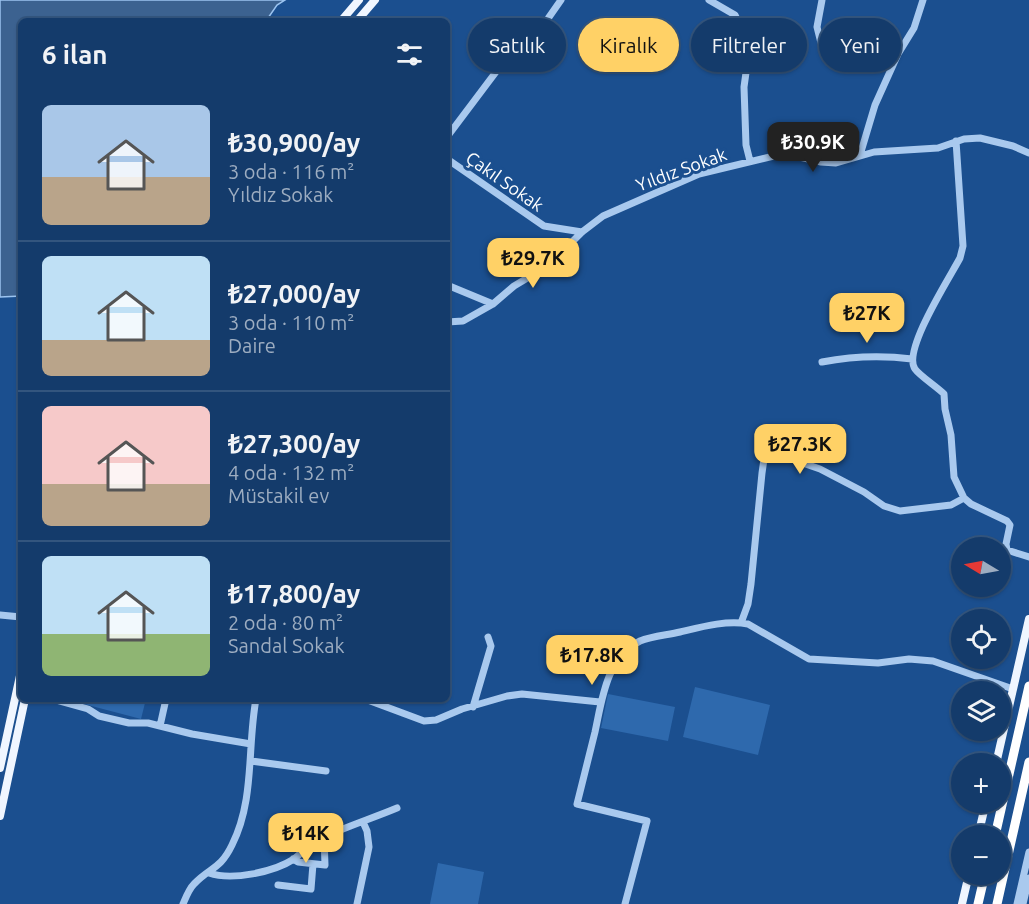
<!DOCTYPE html>
<html lang="tr">
<meta charset="utf-8">
<style>
body{margin:0;font-family:Ubuntu,sans-serif;background:#1d4271;color:#f1f3f6;height:100vh;display:flex;flex-direction:column;font-size:22px;white-space:nowrap}
*{box-sizing:border-box;margin:0}
p{font-size:20px;color:#9dadc1}
.icon{flex:none;width:33px;height:33px;fill:none;stroke:currentColor;stroke-width:2;stroke-linecap:round;stroke-linejoin:round}
.map{position:relative;flex:1;overflow:hidden}
.details{position:absolute;left:18px;top:18px;width:432px;height:684px;display:flex;flex-direction:column;background:#143b6b;border-radius:9px;box-shadow:0 2px 4px #0004,0 0 0 2px #33557e}
.details>*{flex:none}
.hud{position:absolute;left:468px;top:18px;width:471px;height:54px;display:flex;gap:12px}
.needle{width:39px;rotate:280deg}
.buttons{position:absolute;left:951px;top:537px;display:grid;gap:12px}
.buttons a{display:grid;place-items:center;width:60px;height:60px;border-radius:50%;background:#143b6b;box-shadow:0 2px 4px #0004,0 0 0 2px #33557e;font-size:30px}
.price{position:absolute;translate:-50% -51px;padding:0 14px;border-radius:12px;background:#ffd166;color:#111;font-size:20px;line-height:39px;filter:drop-shadow(0 2px 3px #0008)}
.price::after{content:'';position:absolute;left:50%;top:36px;width:18px;height:14px;margin-left:-9px;background:inherit;clip-path:polygon(0 0,100% 0,50% 100%)}
.price.active{background:#222;color:#fff}
ul{padding:0;list-style:none}
li{display:flex;align-items:center;gap:18px;height:150px;padding:0 24px}
li+li{border-top:2px solid #33557e}
li span{display:grid;place-items:center;flex:none;width:168px;height:120px;border-radius:9px;color:#555}
li>.icon{margin-inline-start:auto}
span .icon{width:72px;height:72px;fill:#fffc;stroke-width:1}
li b{font-size:26px}
h2{display:flex;justify-content:space-between;align-items:center;height:72px;padding:0 24px;font-size:26px}
.tag{padding:0 21px;border-radius:27px;background:#143b6b;box-shadow:0 2px 4px #0004,0 0 0 2px #33557e;font-size:21px;line-height:54px}
.tag.active{background:#ffd166;color:#111}
.map>svg:first-child{display:block}
.green{fill:#2e69ad}
.water{fill:#3c6290;stroke:#9cc4f0;stroke-width:1.5}
.lines{fill:none;stroke-linecap:round;stroke-linejoin:round}
.minor{stroke:#a9c9ee;stroke-width:7}
.major{stroke:#f0f6ff;stroke-width:8}
.highway{stroke:#fff;stroke-width:9}
.labels{text-anchor:middle;dominant-baseline:central;stroke-width:6;stroke-linejoin:round;paint-order:stroke}
.street-label{font-size:18px;fill:#fff;stroke:#1b4f8f}
</style>
<div class="map">
<svg width="1029" height="904" viewBox="0 0 1029 904">
<rect width="100%" height="100%" fill="#1b4f8f"/>
<!-- green -->
<path class="green" d="M 695,687 L 770,705 L 758,755 L 683,737 Z
M 608,694 L 675,707 L 668,741 L 601,728 Z
M 65,699 L 146,699 L 141,719 Z
M 438,863 L 484,872 L 478,904 L 430,904 Z"/>
<!-- water -->
<path class="water" d="M 0,0 L 285,0 L 277,5 L 266,21 L 21,21 L 21,296 L 0,297 Z"/>
<g class="lines">
<!-- minor -->
<path class="minor" d="M 709,0 L 735,15 L 747,40 L 749,51 L 744,87 L 746,145 L 750,161
M 821,43 L 817,27 L 822,0
M 447,137 L 532,24 L 547,20 L 561,0
M 956,141 L 963,246 L 960,258 C 950,277 902,351 915,369 C 920,376 937,387 944,394 L 945,409 L 951,435 L 954,477 L 964,498 L 971,504 L 1007,521 L 1010,525 L 1006,544 L 1007,550 L 1029,557
M 860,155 L 875,105 L 898,54 L 914,28 L 923,0
M 447,159 L 544,226 L 582,232
M 447,285 L 493,304
M 447,322 L 463,321 L 493,304 L 514,286 L 549,265 L 582,232 L 603,216 L 699,174 L 778,155 L 791,155 L 821,162 L 836,163 L 874,152 L 938,148 L 964,139 L 980,138 L 1013,146 L 1029,153
M 822,362 C 853,356 881,355 912,359
M 0,615 L 21,617
M 741,623 L 748,604 L 751,584 L 762,473 L 764,459 L 768,456 L 776,455 L 794,460 L 820,469 L 864,492 L 884,506 L 900,511 L 951,505 L 964,498
M 52,699 L 88,709 L 99,716 L 129,723 L 148,723 L 192,734 L 251,744
M 365,699 L 424,721 L 436,720 L 462,709 L 507,696 L 522,694 L 600,702
M 473,707 L 491,646 L 488,637
M 160,726 L 166,699
M 251,761 L 326,771
M 293,859 L 298,862 L 325,865 L 324,837
M 209,873 C 232,881 274,872 294,859 C 304,851 312,842 324,837 C 348,826 373,818 397,808
M 278,885 L 311,889 L 313,864
M 183,904 C 186,897 189,889 194,884 C 210,867 220,870 232,845 C 255,799 247,748 256,699
M 357,904 L 369,847 L 367,831 L 363,822
M 625,904 L 647,821 L 577,804 C 583,780 589,756 595,732 C 602,700 606,658 640,641 C 652,636 668,635 680,632 C 701,627 726,620 748,624 L 809,659 L 878,663 L 909,659 L 933,661 L 1013,689
M 1017,904 L 1029,852
M 1023,904 L 1029,878"/>
<!-- major -->
<path class="major" d="M 341,21 L 359,0
M 357,21 L 375,0
M 996,764 L 1029,619
M 0,768 L 21,671
M 0,816 L 25,699
M 978,836 L 986,802
M 962,904 L 969,874"/>
<!-- highway -->
<path class="highway" d="M 995,836 L 1029,686
M 978,904 L 985,874
M 997,904 L 1029,762"/>
</g>
<g class="labels">
<!-- street labels -->
<g class="street-label">
<text transform="translate(681 169) rotate(-20)">Yıldız Sokak</text>
<text transform="translate(505 181) rotate(35)">Çakıl Sokak</text>
</g>
</g>
</svg>
<div class="buttons">
<a><svg class="needle" viewBox="-14 -14 28 28"><path d="M0-13l5 13h-10z" fill="#e53935"/><path d="M0 13l5-13h-10z" fill="#9dadc1"/></svg></a>
<a><svg class="icon" aria-label="locate" viewBox="0 0 24 24"><circle cx="12" cy="12" r="6"/><path d="M12 2v4M12 18v4M2 12h4M18 12h4"/></svg></a>
<a><svg class="icon" aria-label="layers" viewBox="0 0 24 24"><path d="M12 4l9 5-9 5-9-5zM3 14l9 5 9-5"/></svg></a>
<a>+</a>
<a>−</a>
</div>
<b class="price active" style="left:813px;top:173px">₺30.9K</b>
<b class="price" style="left:533px;top:289px">₺29.7K</b>
<b class="price" style="left:867px;top:344px">₺27K</b>
<b class="price" style="left:800px;top:475px">₺27.3K</b>
<b class="price" style="left:592px;top:686px">₺17.8K</b>
<b class="price" style="left:306px;top:864px">₺14K</b>
<div class="hud">
<a class="tag">Satılık</a>
<a class="tag active">Kiralık</a>
<a class="tag">Filtreler</a>
<a class="tag">Yeni</a>
</div>
<section class="details">
<h2>6 ilan<svg class="icon" aria-label="filters" viewBox="0 0 24 24"><path d="M4 7h16M4 17h16"/><circle cx="9" cy="7" r="2"/><circle cx="15" cy="17" r="2"/></svg></h2>
<ul>
<li><span style="background:linear-gradient(#a9c7e8 60%,#b9a48a 0)"><svg class="icon" aria-label="home" viewBox="0 0 24 24"><path d="M3 11l9-7 9 7M6 9v11h12V9"/></svg></span><div><b>₺30,900/ay</b><p>3 oda · 116 m²</p><p>Yıldız Sokak</p></div></li>
<li><span style="background:linear-gradient(#bfe0f5 70%,#b9a48a 0)"><svg class="icon" aria-label="home" viewBox="0 0 24 24"><path d="M3 11l9-7 9 7M6 9v11h12V9"/></svg></span><div><b>₺27,000/ay</b><p>3 oda · 110 m²</p><p>Daire</p></div></li>
<li><span style="background:linear-gradient(#f6c9c9 65%,#b9a48a 0)"><svg class="icon" aria-label="home" viewBox="0 0 24 24"><path d="M3 11l9-7 9 7M6 9v11h12V9"/></svg></span><div><b>₺27,300/ay</b><p>4 oda · 132 m²</p><p>Müstakil ev</p></div></li>
<li><span style="background:linear-gradient(#bfe0f5 65%,#8fb573 0)"><svg class="icon" aria-label="home" viewBox="0 0 24 24"><path d="M3 11l9-7 9 7M6 9v11h12V9"/></svg></span><div><b>₺17,800/ay</b><p>2 oda · 80 m²</p><p>Sandal Sokak</p></div></li>
</ul>
</section>
</div>
